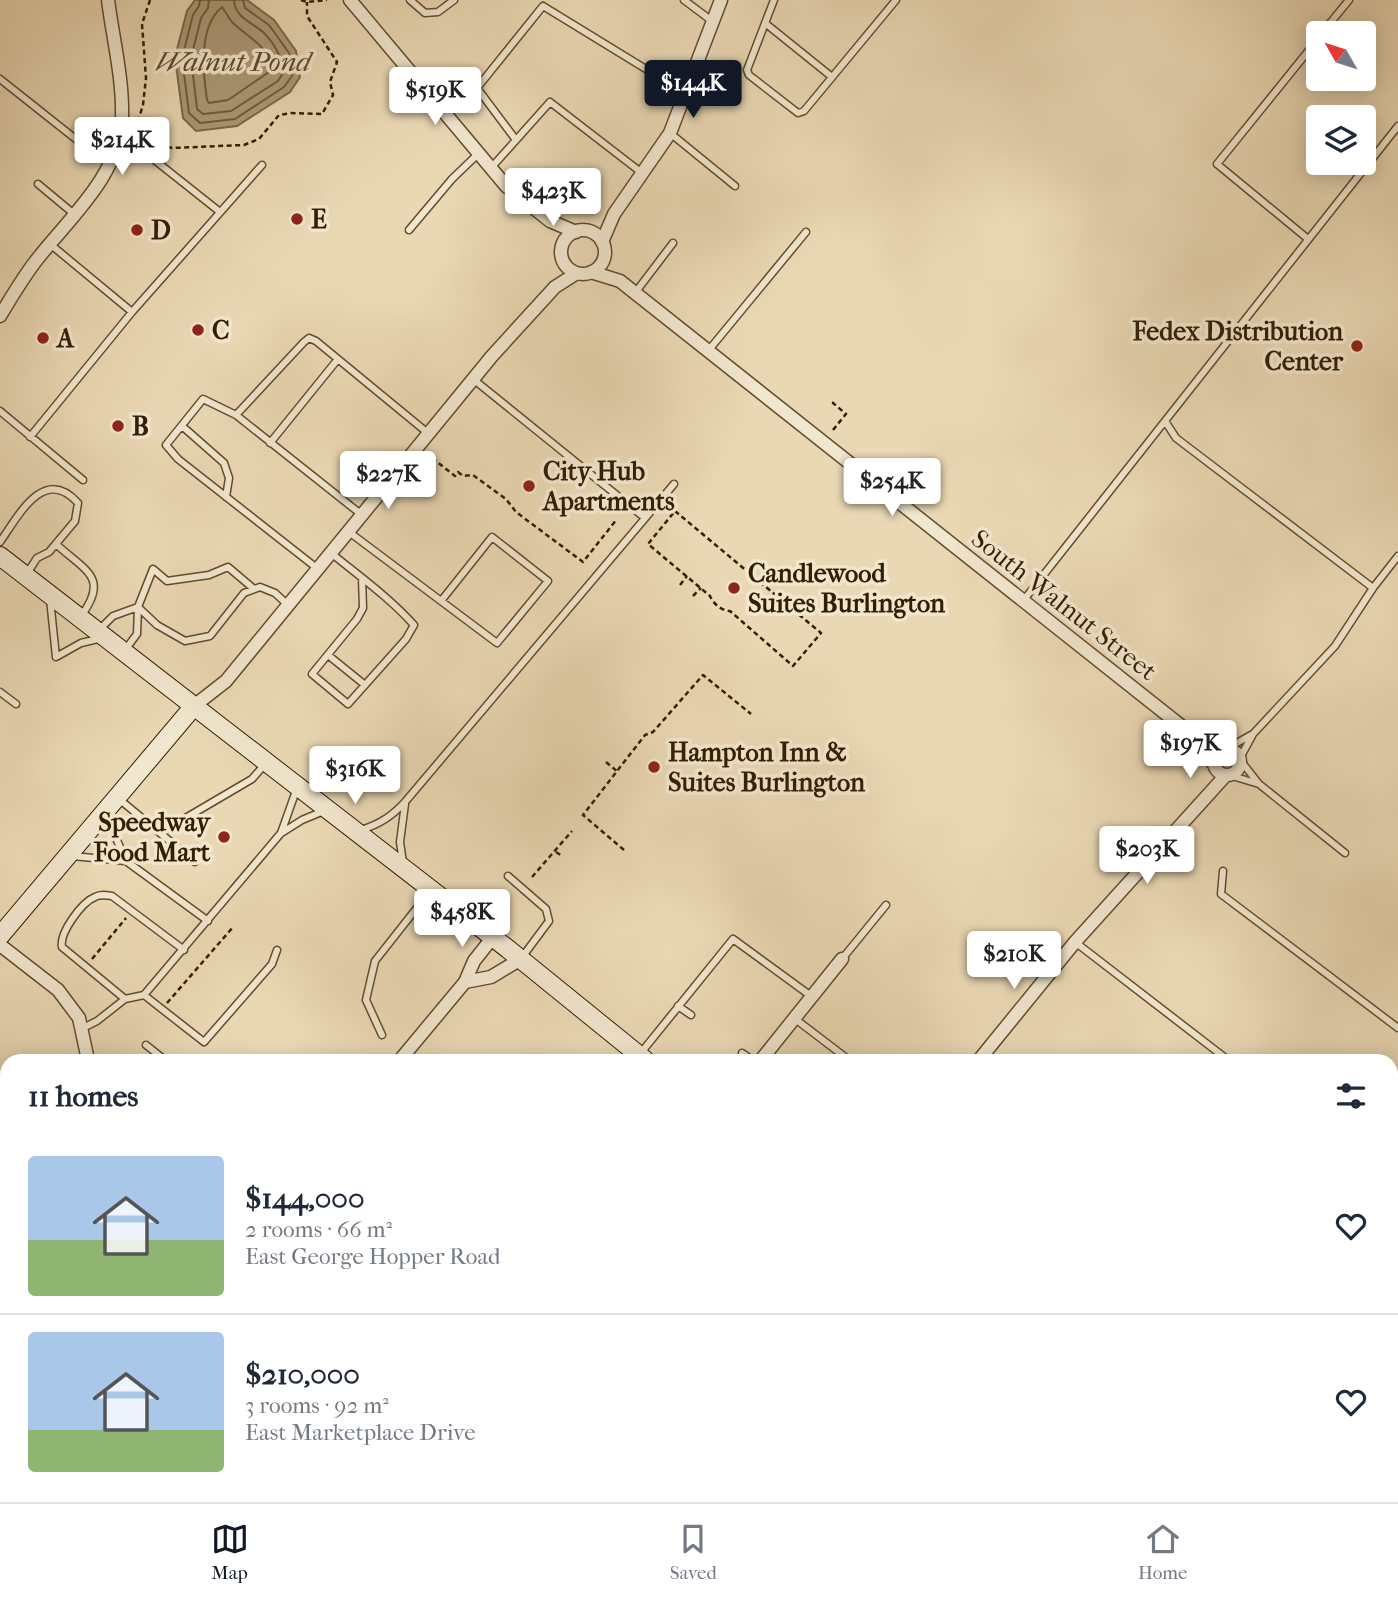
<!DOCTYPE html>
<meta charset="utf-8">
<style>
body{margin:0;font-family:"IM FELL French Canon",serif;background:#f6f6f7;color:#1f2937;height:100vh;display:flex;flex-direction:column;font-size:26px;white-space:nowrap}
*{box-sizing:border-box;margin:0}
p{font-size:23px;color:#747a83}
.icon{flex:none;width:38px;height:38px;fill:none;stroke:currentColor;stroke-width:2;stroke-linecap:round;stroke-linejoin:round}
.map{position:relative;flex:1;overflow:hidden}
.sheet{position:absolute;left:0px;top:1054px;width:1398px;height:450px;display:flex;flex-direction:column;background:#fff;border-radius:21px 21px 0 0;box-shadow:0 4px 18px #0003}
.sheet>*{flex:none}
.needle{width:46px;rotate:309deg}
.fabs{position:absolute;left:1306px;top:21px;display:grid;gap:14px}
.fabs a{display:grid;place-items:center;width:70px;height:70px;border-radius:7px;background:#fff;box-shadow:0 4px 18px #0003;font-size:35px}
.price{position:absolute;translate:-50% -60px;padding:0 16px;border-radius:7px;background:#fff;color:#222;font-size:23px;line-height:46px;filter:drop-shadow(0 2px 4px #0008)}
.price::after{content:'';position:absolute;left:50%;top:42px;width:21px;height:16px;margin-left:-10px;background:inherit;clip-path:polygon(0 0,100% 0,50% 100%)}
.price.on{background:#111827;color:#fff}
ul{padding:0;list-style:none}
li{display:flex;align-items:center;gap:21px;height:175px;padding:0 28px}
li+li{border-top:2px solid #e0e1e3}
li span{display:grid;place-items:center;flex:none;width:196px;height:140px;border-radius:7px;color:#555}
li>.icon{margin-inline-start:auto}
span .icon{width:84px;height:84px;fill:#fffc;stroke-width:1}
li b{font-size:30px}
h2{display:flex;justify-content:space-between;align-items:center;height:84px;padding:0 28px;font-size:30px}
.dock{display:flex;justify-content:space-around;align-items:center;height:98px;border-top:2px solid #e0e1e3;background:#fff;font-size:19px;color:#747a83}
.dock a{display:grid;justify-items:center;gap:4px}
.dock .on{color:#111827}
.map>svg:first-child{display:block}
.water{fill:#ac9977;stroke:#7c6848;stroke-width:2}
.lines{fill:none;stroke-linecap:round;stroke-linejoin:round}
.shore{stroke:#705c3c;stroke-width:2}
.service-casing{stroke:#614c2e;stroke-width:9}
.minor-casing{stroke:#614c2e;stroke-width:15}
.secondary-casing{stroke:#331e01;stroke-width:20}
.path{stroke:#331e01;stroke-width:2.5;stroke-dasharray:5 3.5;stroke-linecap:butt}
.service{stroke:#f1e6ce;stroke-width:6}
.minor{stroke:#f1e6ce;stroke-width:12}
.secondary{stroke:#f1e6ce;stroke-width:18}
.poi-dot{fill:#8f2418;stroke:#f1e6ce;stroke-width:2.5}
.labels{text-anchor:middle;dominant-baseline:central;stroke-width:7;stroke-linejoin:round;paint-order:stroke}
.poi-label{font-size:26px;font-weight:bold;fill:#331e01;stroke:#f1e6ce;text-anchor:start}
.street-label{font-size:26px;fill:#331e01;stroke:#f1e6ce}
.water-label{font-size:28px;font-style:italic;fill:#5d492a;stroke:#f1e6ce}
</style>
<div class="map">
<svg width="1398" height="1502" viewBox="0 0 1398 1502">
<rect width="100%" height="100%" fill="#ead8b4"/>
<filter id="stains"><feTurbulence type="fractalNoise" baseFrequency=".00286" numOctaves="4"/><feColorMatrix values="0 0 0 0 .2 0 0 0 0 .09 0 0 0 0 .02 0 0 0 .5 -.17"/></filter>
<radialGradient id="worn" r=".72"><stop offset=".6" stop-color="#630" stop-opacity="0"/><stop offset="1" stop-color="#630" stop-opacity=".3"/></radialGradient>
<!-- water -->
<path class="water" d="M 195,0 L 247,0 L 274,20 L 296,51 L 300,77 L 290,92 L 237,126 L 196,131 L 183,118 L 175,57 L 187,11 Z"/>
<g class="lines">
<!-- shore -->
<path class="shore" d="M 200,0 L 199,6 L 193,15 L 182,58 L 189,113 L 200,123 L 235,119 L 284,87 L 292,76 L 289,53 L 269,25 L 245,8 L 243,0
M 209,0 L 208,8 L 201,18 L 191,58 L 197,109 L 203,114 L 231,111 L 278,81 L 283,73 C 282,58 275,44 264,33 C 252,22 235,18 234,0
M 222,7 C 225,11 228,17 232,22 C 247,37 270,46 272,70 L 228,100 L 209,103 L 207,100 C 203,72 198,27 222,7 Z"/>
<!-- service casing -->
<g class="service-casing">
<path id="service" d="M 410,0 L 425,13 L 438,12 L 454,0
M 684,0 L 712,21
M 774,0 L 747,70 L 749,75 L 798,113 L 804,111 L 896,0
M 765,23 L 832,77
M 1322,33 L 1349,0
M 0,79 L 82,144 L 127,156 L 152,158 L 220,212
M 670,133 L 735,186
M 516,140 L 477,88 L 543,6 L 685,93
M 491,168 L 550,102 L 642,173
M 38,184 L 74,214
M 409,230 L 452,179 L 479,153
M 1308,239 L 1217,164 L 1318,39
M 50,244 L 132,312
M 635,293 L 673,243
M 708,351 L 806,232
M 473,379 L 645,518
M 0,411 L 83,480
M 236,415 L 304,342 L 309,338 L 316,341 L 429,434
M 182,426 L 224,463 L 229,478 L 226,497
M 30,437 L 132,312 L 262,165
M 270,443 L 338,359
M 349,532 L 497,643 L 548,581 L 492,537 L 441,601
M 0,542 C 19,515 44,465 78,503 L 75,521 L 49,552 L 37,558 L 26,575
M 56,544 C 85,571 110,577 81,616
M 331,553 C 359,576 390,598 414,625 L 406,639 L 348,704 L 312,674 L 357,619 L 363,608 L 362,578
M 318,569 L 178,459 L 166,445 L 203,399 L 236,415 L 362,515
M 1373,588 L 1176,438 L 1165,421 L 1398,126
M 50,599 L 56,657 L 81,643 L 102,638
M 1023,601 L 1165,421
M 138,607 L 157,625 L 185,641 L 210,636 L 244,593 L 260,587 L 275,593 L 288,605
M 99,630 L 113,616 L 138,607
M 125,650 L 137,634 L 138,607 L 153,569 L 167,581 L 209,575 L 228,567 L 254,589
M 328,655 L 365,685
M 0,692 L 16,704
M 1228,748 L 1251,735
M 1240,758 L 1253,734 L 1335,646 L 1373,588 L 1398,556
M 1240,760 L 1259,784 L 1345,853
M 1229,775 L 1259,784
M 119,799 L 195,862
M 106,815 L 126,861 L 208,921
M 361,830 C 380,824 392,816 405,802 L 674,484
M 283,832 L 302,820 L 326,810
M 160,833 L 252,779 L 266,763
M 72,856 L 126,861
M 403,863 L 400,842 L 405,804
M 1223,871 L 1221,894 L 1398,1028
M 508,876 L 546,909 L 549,921 L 523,956
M 1075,942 L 1228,1060
M 842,959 L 886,905
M 144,995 L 204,1042 L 272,964 L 277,950
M 125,999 L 62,947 C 59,933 82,902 95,897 C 100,894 106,895 112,896 L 184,950
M 678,1006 L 691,1015
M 794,1018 L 849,1060
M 83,1028 L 97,1021 L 125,999 L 144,995 L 281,833 L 297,788
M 382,1035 L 366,1000 L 375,961 L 431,890
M 146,1045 L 165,1060
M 742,1053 L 752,1060
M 640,1054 L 733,939 L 811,996
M 1,1262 L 7,1266
M 0,1329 L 7,1320
M 0,1353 L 7,1359
M 179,1496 L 186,1502
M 799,1496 L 807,1502
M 483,1502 L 483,1496
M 529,1502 L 533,1496
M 760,1502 L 764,1496"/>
</g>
<!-- minor casing -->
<g class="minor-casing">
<path id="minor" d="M 350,0 L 506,186 L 550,221 L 576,232
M561 252a22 22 0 1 1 44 0a22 22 0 1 1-44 0Z
M 602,242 L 614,214 L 670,133 L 721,0
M 591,272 L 620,281 L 1185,729 L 1225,748
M 0,316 C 11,298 22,279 35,262 C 68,219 120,176 122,117 C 123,78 113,39 108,0
M 194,706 L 226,681 L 492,356 L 555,287 L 577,273
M 1185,729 L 1202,753 L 1214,764
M1214 762a13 13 0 1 1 26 0a13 13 0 1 1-26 0Z
M 0,945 L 58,990 L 79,1018 L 88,1060
M 465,982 L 491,977 L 521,959
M 400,1060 L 465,982 L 474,961 L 493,937
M 761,1060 L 842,959
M 979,1060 L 1075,942 L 1226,775
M 854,1496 L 861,1502
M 1396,1502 L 1398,1496"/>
</g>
<!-- secondary casing -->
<g class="secondary-casing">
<path id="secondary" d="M 0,556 L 508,949 L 645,1060
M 0,936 L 194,706
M 1391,1320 L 1398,1322
M 1181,1496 L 1187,1502
M 1137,1502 L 1138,1496"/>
</g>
<!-- path -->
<path class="path" d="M 150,0 L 142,24 L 146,78 L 143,105 L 135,131 L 149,140 L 172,148 L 244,145 L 259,139 L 279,115 L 291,113 L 322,114 L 333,95 L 330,82 L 337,62 L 307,16 L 307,2
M 301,0 L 307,2 L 327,0
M 833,430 L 846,414 L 833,403 L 836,399
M 432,458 L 455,476 L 458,472 L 463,476 L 473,475 L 506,499 L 516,512 L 583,562 L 617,519
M 675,511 L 821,633 L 793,666 L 730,611 C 721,611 713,603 710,596 L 648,544 Z
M 680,585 L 687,576
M 693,596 L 701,588
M 606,762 L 618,772
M 624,850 L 583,815 L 645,735 L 653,732 L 703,675 L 751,714
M 556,852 L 562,856
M 532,877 L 572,831
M 92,959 L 126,918
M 167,1003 L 234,926
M 0,1189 L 7,1194
M 931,1502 L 935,1496"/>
<!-- service -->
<use href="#service" class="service"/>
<!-- minor -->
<use href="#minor" class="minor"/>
<!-- secondary -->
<use href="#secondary" class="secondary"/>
</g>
<!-- markers -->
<g class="poi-dot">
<circle cx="297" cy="219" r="7"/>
<circle cx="137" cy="230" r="7"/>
<circle cx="198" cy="330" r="7"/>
<circle cx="43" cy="338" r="7"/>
<circle cx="1357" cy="346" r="7"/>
<circle cx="118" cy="426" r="7"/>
<circle cx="529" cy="486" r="7"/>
<circle cx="734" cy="588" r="7"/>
<circle cx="654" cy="767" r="7"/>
<circle cx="224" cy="837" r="7"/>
</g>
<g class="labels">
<!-- poi labels -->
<g class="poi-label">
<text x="311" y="219">E</text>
<text x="151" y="230">D</text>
<text x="212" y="330">C</text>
<text x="1343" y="331" text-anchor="end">Fedex Distribution<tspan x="1343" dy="30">Center</tspan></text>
<text x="57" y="338">A</text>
<text x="132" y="426">B</text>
<text x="543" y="471">City Hub<tspan x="543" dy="30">Apartments</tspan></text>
<text x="748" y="573">Candlewood<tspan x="748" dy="30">Suites Burlington</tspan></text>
<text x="668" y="752">Hampton Inn &amp;<tspan x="668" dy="30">Suites Burlington</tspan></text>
<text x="210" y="822" text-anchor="end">Speedway<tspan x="210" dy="30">Food Mart</tspan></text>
</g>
<!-- street labels -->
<g class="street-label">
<text transform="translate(1064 605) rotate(38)">South Walnut Street</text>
</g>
<!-- water labels -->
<g class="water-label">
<text x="233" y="61">Walnut Pond</text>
</g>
</g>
<rect width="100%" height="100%" filter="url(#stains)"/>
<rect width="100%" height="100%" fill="url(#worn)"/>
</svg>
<div class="fabs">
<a><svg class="needle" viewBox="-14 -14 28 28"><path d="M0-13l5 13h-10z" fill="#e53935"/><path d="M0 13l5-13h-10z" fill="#747a83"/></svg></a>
<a><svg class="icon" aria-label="layers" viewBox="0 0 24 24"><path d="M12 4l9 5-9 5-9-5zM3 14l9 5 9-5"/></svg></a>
</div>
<b class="price on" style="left:693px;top:120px">$144K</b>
<b class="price" style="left:435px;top:127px">$519K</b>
<b class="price" style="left:122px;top:177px">$214K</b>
<b class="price" style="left:553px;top:228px">$423K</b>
<b class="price" style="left:388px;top:511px">$227K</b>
<b class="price" style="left:892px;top:518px">$254K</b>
<b class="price" style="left:1190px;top:780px">$197K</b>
<b class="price" style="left:355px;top:806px">$316K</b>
<b class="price" style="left:1147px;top:886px">$203K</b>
<b class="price" style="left:462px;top:949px">$458K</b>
<b class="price" style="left:1014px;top:991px">$210K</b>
<section class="sheet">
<h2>11 homes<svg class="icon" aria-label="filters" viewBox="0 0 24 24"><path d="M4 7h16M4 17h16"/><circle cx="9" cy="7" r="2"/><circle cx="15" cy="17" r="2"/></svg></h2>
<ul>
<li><span style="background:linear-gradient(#a9c7e8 60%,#8fb573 0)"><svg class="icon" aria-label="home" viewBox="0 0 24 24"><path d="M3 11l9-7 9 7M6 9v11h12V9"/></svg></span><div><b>$144,000</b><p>2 rooms · 66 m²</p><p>East George Hopper Road</p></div><svg class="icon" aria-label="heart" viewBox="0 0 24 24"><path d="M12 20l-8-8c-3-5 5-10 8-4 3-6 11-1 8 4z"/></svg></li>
<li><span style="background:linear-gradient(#a9c7e8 70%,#8fb573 0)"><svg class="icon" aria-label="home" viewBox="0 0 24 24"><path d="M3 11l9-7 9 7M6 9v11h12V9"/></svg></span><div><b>$210,000</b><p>3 rooms · 92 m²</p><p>East Marketplace Drive</p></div><svg class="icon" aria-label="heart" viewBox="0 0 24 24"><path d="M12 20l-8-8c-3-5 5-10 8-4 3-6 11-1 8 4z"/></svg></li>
</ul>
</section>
</div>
<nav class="dock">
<a class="on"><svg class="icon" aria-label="map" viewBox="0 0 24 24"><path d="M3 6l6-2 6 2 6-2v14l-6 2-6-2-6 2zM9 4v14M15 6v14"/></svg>Map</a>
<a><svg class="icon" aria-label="saved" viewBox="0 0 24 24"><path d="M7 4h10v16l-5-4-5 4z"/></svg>Saved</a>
<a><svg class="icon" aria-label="home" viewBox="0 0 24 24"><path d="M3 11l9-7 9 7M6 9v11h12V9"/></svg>Home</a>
</nav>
